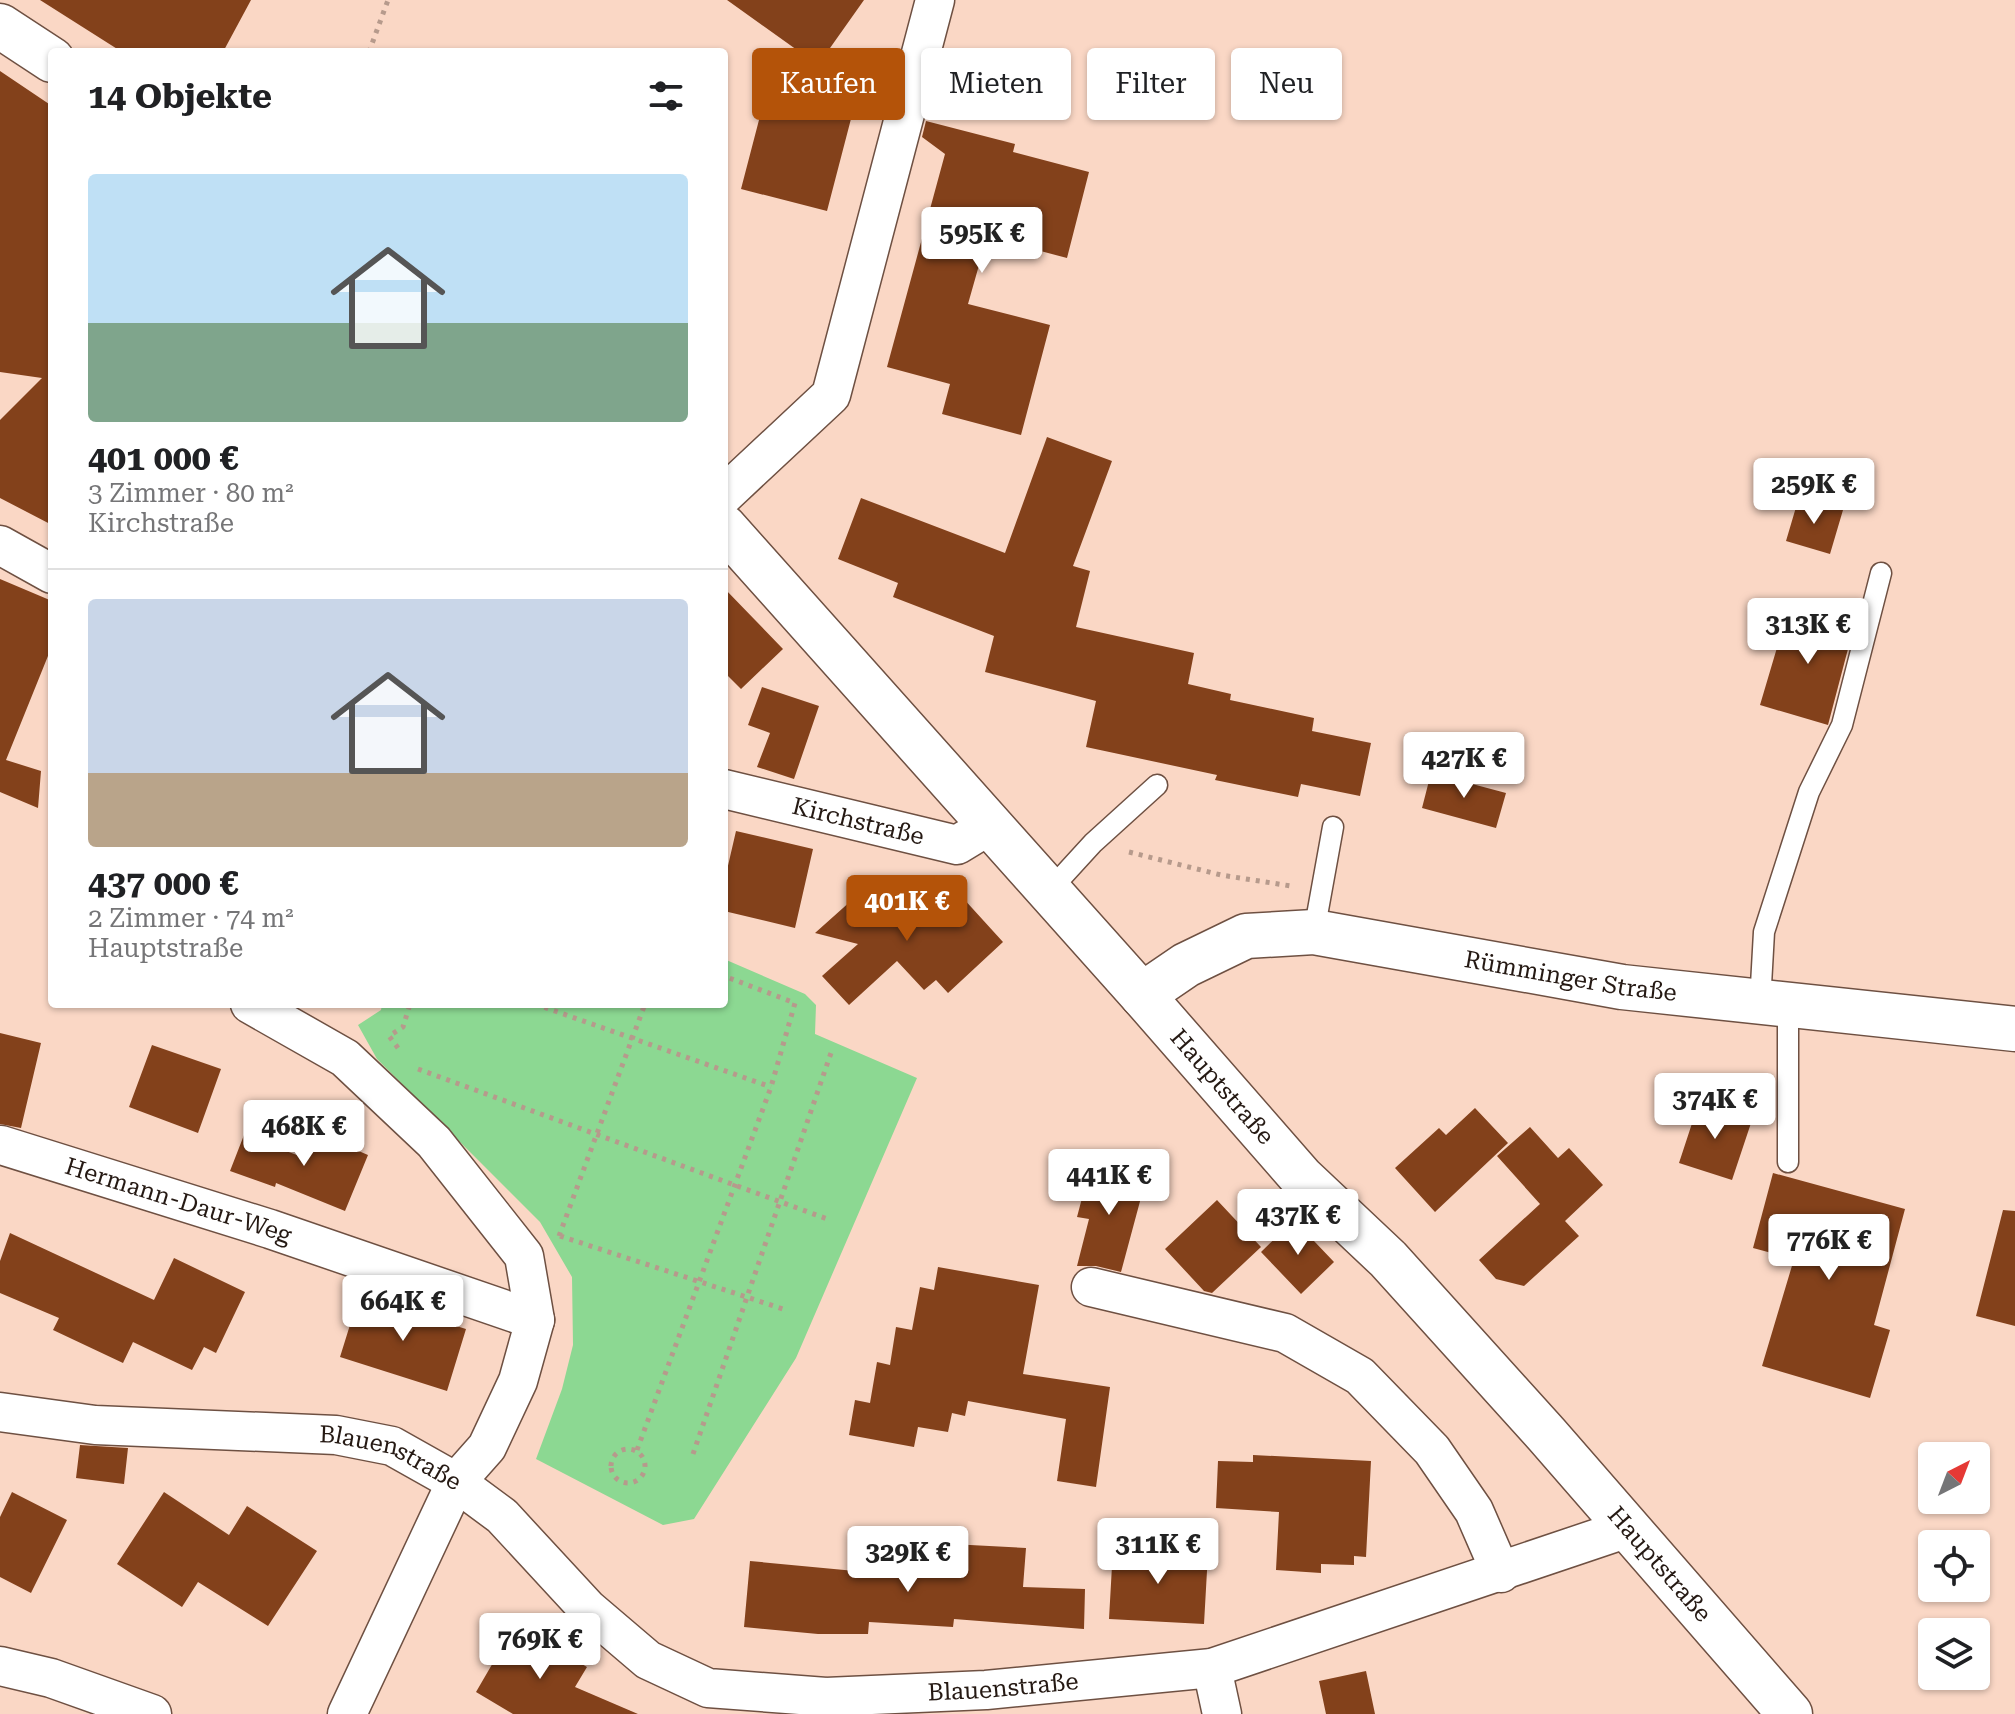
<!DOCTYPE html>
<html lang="de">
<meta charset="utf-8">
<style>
body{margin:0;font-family:"Roboto Serif",serif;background:#f6f6f6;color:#202124;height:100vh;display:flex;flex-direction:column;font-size:30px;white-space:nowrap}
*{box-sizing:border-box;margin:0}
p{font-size:26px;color:#757577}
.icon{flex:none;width:44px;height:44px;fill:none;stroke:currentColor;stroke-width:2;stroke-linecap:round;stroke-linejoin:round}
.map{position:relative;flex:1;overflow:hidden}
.side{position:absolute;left:48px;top:48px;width:680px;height:960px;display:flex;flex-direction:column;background:#fff;border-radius:8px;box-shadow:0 2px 6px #0004}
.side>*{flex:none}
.hud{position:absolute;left:752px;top:48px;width:760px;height:72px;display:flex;gap:16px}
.needle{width:52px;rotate:42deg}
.buttons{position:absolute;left:1918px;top:1442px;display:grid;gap:16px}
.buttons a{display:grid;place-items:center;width:72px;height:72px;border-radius:8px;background:#fff;box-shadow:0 2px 6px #0004;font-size:40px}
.price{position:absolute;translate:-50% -68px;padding:0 18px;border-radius:8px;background:#fff;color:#222;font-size:26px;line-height:52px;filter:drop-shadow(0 2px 4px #0008)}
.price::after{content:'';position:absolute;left:50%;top:48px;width:24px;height:18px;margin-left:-12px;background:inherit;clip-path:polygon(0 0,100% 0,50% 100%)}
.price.selected{background:#b45309;color:#fff}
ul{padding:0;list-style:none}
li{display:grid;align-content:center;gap:16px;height:424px;padding:0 40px}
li+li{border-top:2px solid #e0e0e0}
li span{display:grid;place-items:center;height:248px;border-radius:8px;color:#555}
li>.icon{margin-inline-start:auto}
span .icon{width:144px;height:144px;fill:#fffc;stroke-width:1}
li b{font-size:34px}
h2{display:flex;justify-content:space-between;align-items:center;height:96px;padding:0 40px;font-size:34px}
.tag{padding:0 28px;border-radius:8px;background:#fff;box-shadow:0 2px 6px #0004;font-size:28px;line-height:72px}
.tag.selected{background:#b45309;color:#fff}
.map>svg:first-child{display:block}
.green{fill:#8cd892}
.building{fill:#83411b}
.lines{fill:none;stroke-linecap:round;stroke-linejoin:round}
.service-casing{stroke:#6e5042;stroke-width:23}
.minor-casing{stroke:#6e5042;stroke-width:41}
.tertiary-casing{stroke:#6e5042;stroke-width:47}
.secondary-casing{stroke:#6e5042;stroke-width:47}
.path{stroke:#b69a8c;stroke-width:5;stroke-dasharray:4 6;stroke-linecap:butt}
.service{stroke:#fff;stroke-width:20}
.minor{stroke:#fff;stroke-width:38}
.tertiary{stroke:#fff;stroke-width:44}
.secondary{stroke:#fff;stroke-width:44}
.labels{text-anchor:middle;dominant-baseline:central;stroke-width:8;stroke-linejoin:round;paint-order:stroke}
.street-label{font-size:24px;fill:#251913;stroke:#fde7dd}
</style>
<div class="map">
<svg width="2015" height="1714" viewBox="0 0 2015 1714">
<rect width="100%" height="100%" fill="#fad7c5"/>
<!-- green -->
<path class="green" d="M 724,959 L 805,994 L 816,1005 L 815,1034 L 917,1078 L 796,1358 L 694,1519 L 663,1525 L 536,1459 L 562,1389 L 573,1345 L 572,1277 L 540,1222 L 377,1059 L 358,1025 L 381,1010 L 382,1004 L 724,1004 Z"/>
<!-- building -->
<path class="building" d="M 40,0 L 251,0 L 223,52 L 122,52 Z
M 727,0 L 864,0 L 818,65 Z
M 0,71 L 52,106 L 52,525 L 0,498 L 0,420 L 42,378 L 0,372 Z
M 766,93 L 852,115 L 827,211 L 741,189 Z
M 926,121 L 1015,144 L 1013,152 L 1089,172 L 1067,258 L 987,237 L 968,304 L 1050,325 L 1021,435 L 942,414 L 950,384 L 887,367 L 945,154 L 922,137 Z
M 1047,437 L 1112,461 L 1073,566 L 1090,571 L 1076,627 L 1194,653 L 1188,684 L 1231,694 L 1230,700 L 1314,718 L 1312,731 L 1371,743 L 1360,796 L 1301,784 L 1298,797 L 1215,780 L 1217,775 L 1086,747 L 1096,701 L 985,672 L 994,636 L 893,597 L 898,583 L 838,559 L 861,498 L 1005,553 Z
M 1799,497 L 1843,510 L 1830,554 L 1786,541 Z
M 0,579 L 52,601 L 52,646 L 6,760 L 41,771 L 38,808 L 0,792 Z
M 724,588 L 783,649 L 741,689 L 724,672 Z
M 1789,607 L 1854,626 L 1828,725 L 1760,705 Z
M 762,687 L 819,706 L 794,779 L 757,767 L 770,733 L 748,725 Z
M 1431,773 L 1506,793 L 1496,828 L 1422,808 Z
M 736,831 L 813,849 L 795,928 L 724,911 L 724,883 Z
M 871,883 L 910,925 L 952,886 L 1003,942 L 948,993 L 936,980 L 924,990 L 897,961 L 849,1005 L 822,976 L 858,944 L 815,933 Z
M 0,1033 L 41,1043 L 21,1128 L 0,1124 Z
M 152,1045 L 221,1069 L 198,1133 L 129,1107 Z
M 1699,1102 L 1752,1120 L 1732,1180 L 1679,1163 Z
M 1475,1108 L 1508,1143 L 1435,1212 L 1395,1168 L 1439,1128 L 1446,1135 Z
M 1530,1127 L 1558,1158 L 1569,1148 L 1603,1185 L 1565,1221 L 1579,1236 L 1524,1286 L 1496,1279 L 1479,1260 L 1540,1204 L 1497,1156 Z
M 312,1131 L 368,1155 L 345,1211 L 276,1183 L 275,1187 L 230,1171 L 244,1135 L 302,1157 Z
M 1091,1164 L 1146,1179 L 1121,1272 L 1096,1266 L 1077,1266 L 1089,1219 L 1077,1217 Z
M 1773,1173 L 1905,1209 L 1874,1325 L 1890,1330 L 1870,1398 L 1762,1366 L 1794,1259 L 1753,1248 Z
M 1217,1200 L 1261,1247 L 1212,1293 L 1204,1291 L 1165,1249 Z
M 2003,1210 L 2015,1211 L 2015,1326 L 1976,1316 Z
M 1294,1220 L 1334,1262 L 1301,1294 L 1261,1252 Z
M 10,1233 L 154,1300 L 174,1258 L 245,1292 L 216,1353 L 204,1347 L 192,1370 L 133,1342 L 123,1363 L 53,1330 L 59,1318 L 0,1293 L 0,1261 Z
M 938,1267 L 1039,1285 L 1023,1374 L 1110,1387 L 1096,1487 L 1057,1481 L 1066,1419 L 968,1401 L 965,1416 L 952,1413 L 948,1432 L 918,1427 L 914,1447 L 849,1435 L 855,1400 L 870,1403 L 877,1362 L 890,1365 L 896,1327 L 912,1330 L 920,1287 L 934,1290 Z
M 359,1296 L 466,1329 L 447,1391 L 340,1357 Z
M 80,1445 L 128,1448 L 124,1484 L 76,1478 Z
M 1253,1455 L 1371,1461 L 1366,1557 L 1354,1556 L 1354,1565 L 1321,1564 L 1321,1573 L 1276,1570 L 1279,1512 L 1216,1508 L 1218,1461 L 1253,1462 Z
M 12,1492 L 67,1520 L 31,1593 L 0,1577 L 0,1517 Z
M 164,1492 L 229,1535 L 247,1506 L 317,1551 L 268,1626 L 198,1582 L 182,1607 L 117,1564 Z
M 951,1544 L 1026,1548 L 1023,1587 L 1085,1589 L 1084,1629 L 954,1619 L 953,1627 L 869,1622 L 868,1634 L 818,1634 L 744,1627 L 750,1561 L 887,1574 L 888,1555 L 951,1559 Z
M 1113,1548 L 1208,1553 L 1204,1624 L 1109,1619 Z
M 515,1625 L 587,1667 L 575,1687 L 638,1714 L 513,1714 L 476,1692 Z
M 1366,1671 L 1375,1714 L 1326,1714 L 1319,1681 Z"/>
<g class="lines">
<!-- service casing -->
<g class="service-casing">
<path id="service" d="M 1050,890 L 1093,843 L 1157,785
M 1314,932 L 1333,827
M 1760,1003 L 1764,932 L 1809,792 L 1842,725 L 1881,573
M 1788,1005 L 1788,1162"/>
</g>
<!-- minor casing -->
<g class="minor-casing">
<g id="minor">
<path d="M 724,495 L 831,395 L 935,0"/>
<path d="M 0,545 L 52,574"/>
<path id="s1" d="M 724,789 L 957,845 L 990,825"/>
<path d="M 250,1004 L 345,1058 L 434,1142 L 524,1256 L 535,1320 L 518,1381 L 487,1447 L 456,1482 L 347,1714"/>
<path id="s2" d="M 1,1145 L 270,1229 L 535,1320"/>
<path d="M 1091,1287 L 1285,1333 L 1360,1376 L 1432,1450 L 1474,1511 L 1501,1573"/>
<path id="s3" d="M 0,1412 L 95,1425 L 336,1435 L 392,1446 L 456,1482 L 502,1516 L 587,1608 L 648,1660 L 708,1688 L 826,1697 L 986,1690 L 1212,1668 L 1628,1528"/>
<path d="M 0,1666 L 51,1678 L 152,1714"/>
<path d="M 1212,1668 L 1222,1714"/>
</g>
</g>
<!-- tertiary casing -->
<g class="tertiary-casing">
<g id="tertiary">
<path id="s4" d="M 1142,995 L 1301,1177 L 1388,1259 L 1547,1435 L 1790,1714"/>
</g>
</g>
<!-- secondary casing -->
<g class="secondary-casing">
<g id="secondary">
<path d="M 0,26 L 52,60"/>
<path id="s5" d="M 724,527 L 1142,995 L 1186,965 L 1246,936 L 1314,932 L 1622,987 L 2015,1029"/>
</g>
</g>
<!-- path -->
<path class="path" d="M 369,52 L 388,0
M 1129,852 L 1221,875 L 1291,886
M 535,1004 L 771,1087
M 398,1048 L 389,1036 L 403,1027 L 410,1004
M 418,1069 L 830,1220
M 559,1236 L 645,1004
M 560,1236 L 783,1309
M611 1466a17 17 0 1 1 34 0a17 17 0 1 1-34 0Z
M 637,1450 L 771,1087 L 795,1003 L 724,976
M 693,1454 L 832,1050"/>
<!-- service -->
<use href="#service" class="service"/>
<!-- minor -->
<use href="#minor" class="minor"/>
<!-- tertiary -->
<use href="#tertiary" class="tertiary"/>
<!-- secondary -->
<use href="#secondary" class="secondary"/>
</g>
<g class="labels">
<!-- street labels -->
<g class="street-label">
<text stroke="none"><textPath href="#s1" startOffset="138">Kirchstraße</textPath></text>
<text stroke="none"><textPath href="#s5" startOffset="1076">Rümminger Straße</textPath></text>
<text stroke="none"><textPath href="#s4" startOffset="122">Hauptstraße</textPath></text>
<text stroke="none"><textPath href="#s2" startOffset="186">Hermann-Daur-Weg</textPath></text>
<text stroke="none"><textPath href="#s3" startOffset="396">Blauenstraße</textPath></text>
<text stroke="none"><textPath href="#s4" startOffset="770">Hauptstraße</textPath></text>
<text stroke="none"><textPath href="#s3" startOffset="1092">Blauenstraße</textPath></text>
</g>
</g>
</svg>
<div class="buttons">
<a><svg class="needle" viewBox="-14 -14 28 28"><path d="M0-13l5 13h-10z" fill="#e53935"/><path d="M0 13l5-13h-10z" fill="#757577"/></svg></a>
<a><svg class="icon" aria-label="locate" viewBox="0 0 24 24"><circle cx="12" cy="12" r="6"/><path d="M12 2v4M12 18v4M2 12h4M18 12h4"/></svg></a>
<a><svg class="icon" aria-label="layers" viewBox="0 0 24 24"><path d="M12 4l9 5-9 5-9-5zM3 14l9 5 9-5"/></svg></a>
</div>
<b class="price" style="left:982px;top:275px">595K €</b>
<b class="price" style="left:1814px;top:526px">259K €</b>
<b class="price" style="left:1808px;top:666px">313K €</b>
<b class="price" style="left:1464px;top:800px">427K €</b>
<b class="price selected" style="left:907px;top:943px">401K €</b>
<b class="price" style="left:1715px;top:1141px">374K €</b>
<b class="price" style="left:304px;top:1168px">468K €</b>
<b class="price" style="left:1109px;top:1217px">441K €</b>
<b class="price" style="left:1298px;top:1257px">437K €</b>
<b class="price" style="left:1829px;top:1282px">776K €</b>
<b class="price" style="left:403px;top:1343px">664K €</b>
<b class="price" style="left:1158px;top:1586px">311K €</b>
<b class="price" style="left:908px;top:1594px">329K €</b>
<b class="price" style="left:540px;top:1681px">769K €</b>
<div class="hud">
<a class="tag selected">Kaufen</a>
<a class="tag">Mieten</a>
<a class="tag">Filter</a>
<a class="tag">Neu</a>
</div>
<section class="side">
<h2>14 Objekte<svg class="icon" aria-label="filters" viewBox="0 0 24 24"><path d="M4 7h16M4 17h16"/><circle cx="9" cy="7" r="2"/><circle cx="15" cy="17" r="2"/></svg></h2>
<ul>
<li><span style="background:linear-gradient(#bfe0f5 60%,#7fa58c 0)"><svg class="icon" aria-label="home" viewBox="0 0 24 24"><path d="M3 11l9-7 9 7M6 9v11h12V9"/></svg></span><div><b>401 000 €</b><p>3 Zimmer · 80 m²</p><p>Kirchstraße</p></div></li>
<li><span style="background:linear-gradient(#c9d6e8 70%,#b9a48a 0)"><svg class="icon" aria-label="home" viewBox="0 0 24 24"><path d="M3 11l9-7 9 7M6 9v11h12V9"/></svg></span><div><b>437 000 €</b><p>2 Zimmer · 74 m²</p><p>Hauptstraße</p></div></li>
</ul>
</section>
</div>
